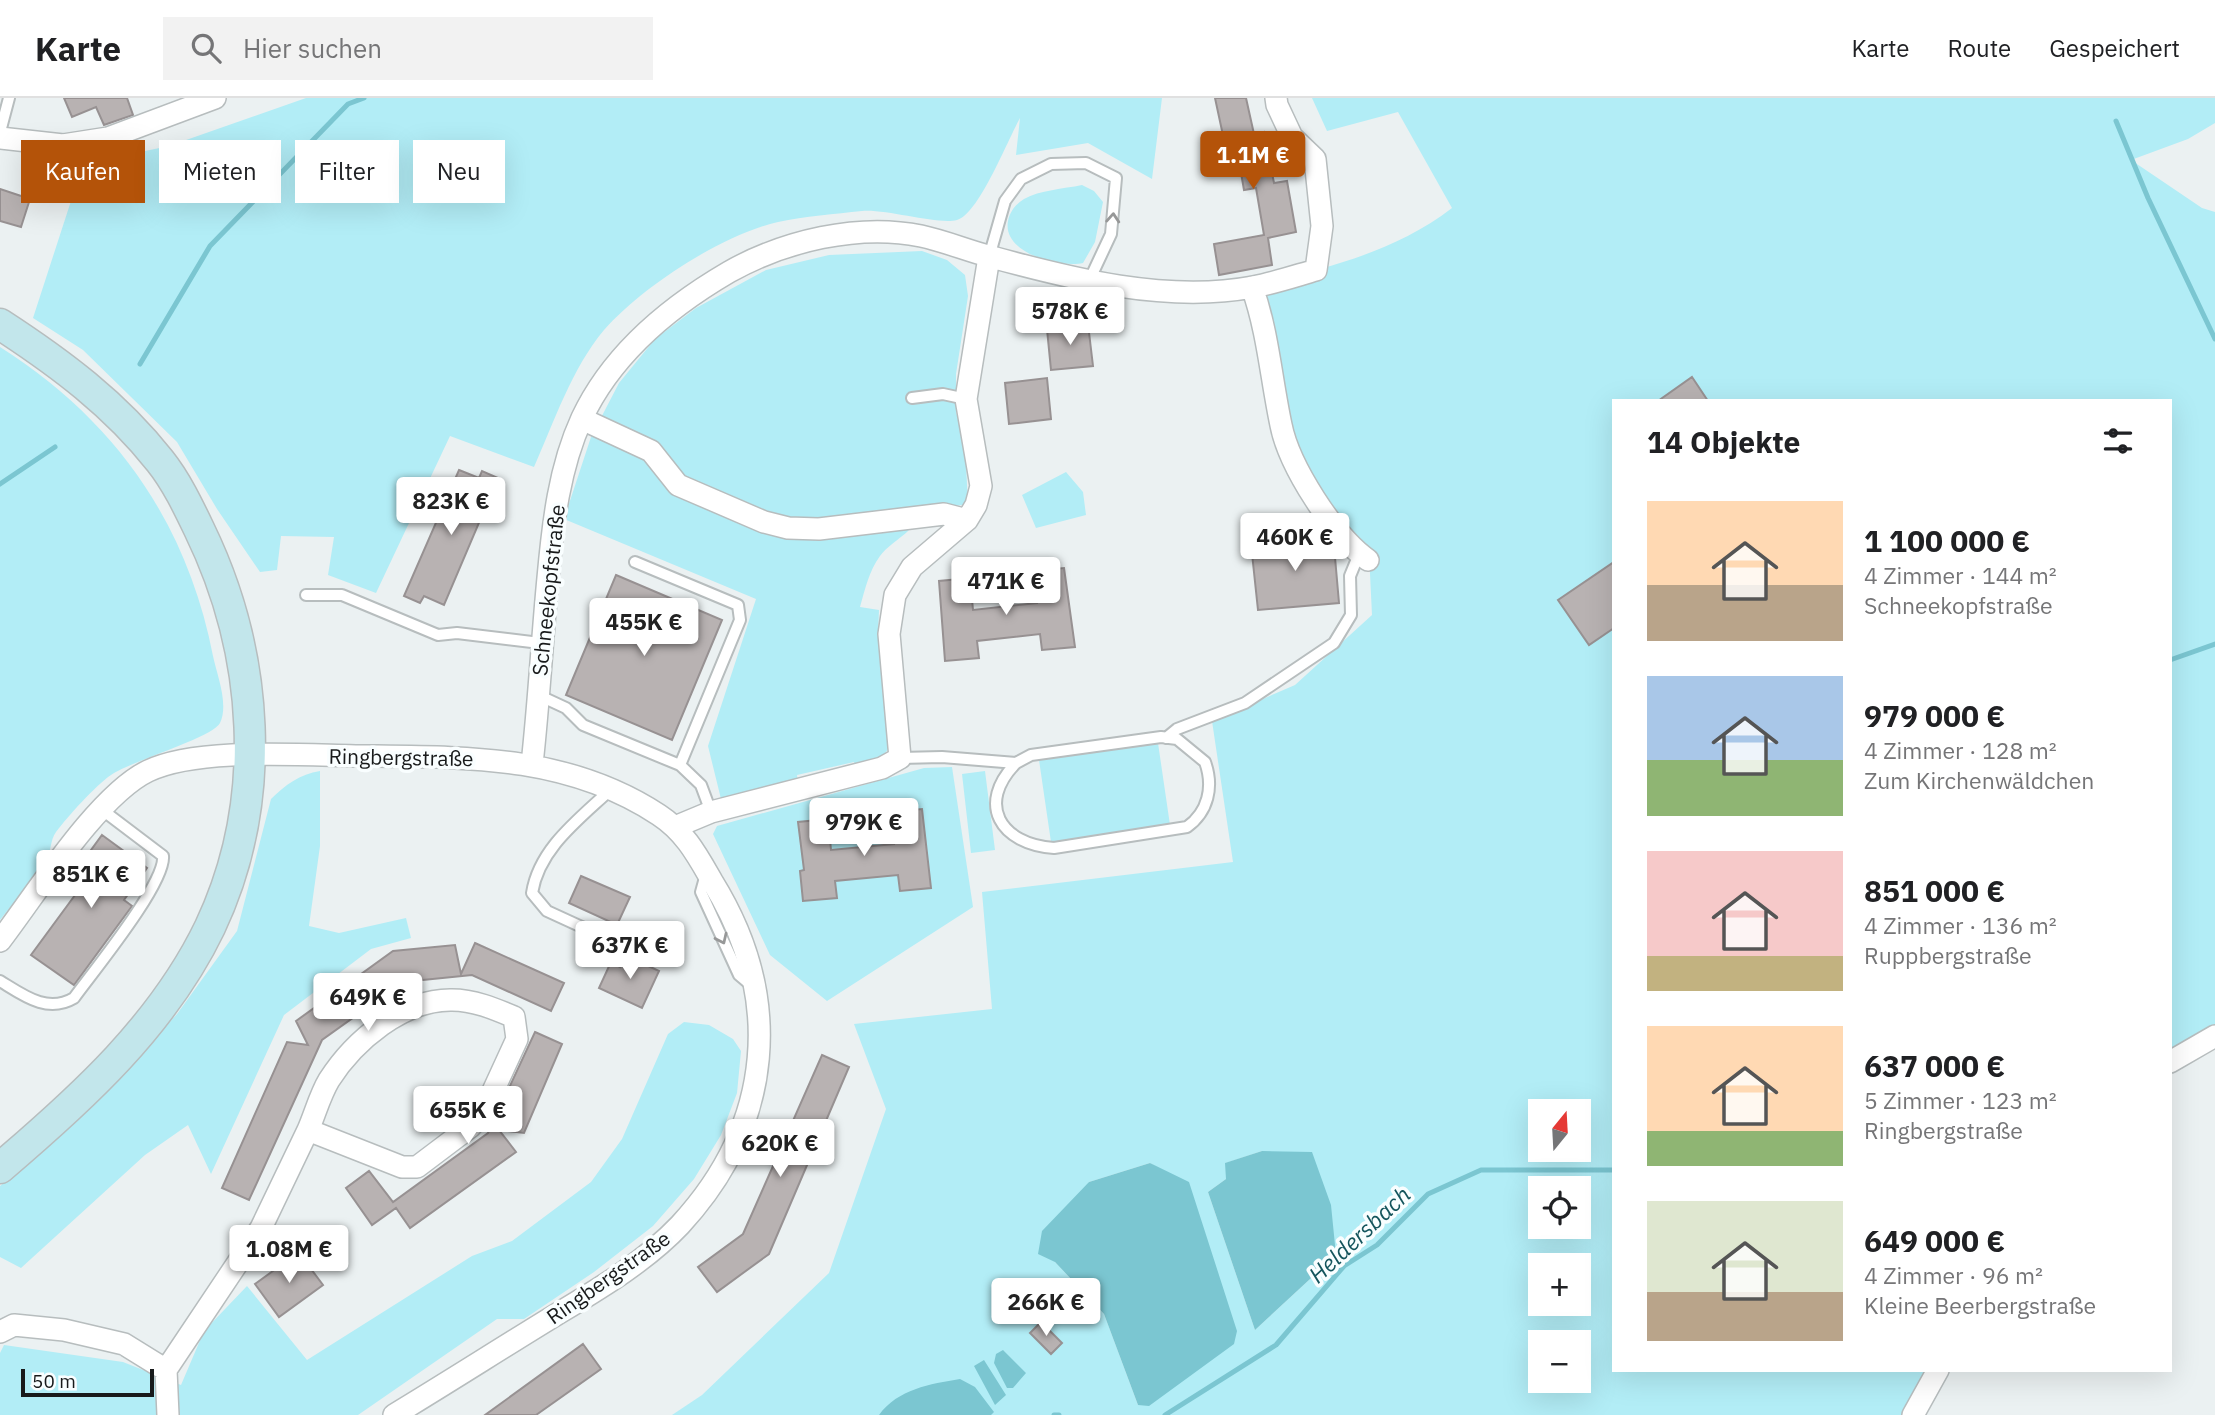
<!DOCTYPE html>
<html lang="de">
<meta charset="utf-8">
<style>
body{margin:0;font-family:"IBM Plex Sans",sans-serif;background:#f2f2f2;color:#202124;height:100vh;display:flex;flex-direction:column;font-size:26px;white-space:nowrap}
*{box-sizing:border-box;margin:0}
p{font-size:23px;color:#757577}
.icon{flex:none;width:38px;height:38px;fill:none;stroke:currentColor;stroke-width:2;stroke-linecap:round;stroke-linejoin:round}
.map{position:relative;flex:1;overflow:hidden}
.panel{position:absolute;left:1612px;top:301px;width:560px;height:973px;display:flex;flex-direction:column;background:#fff;border-radius:0px;box-shadow:0 7px 28px #0002}
.panel>*{flex:none}
.guide{position:absolute;left:21px;top:42px;width:665px;height:63px;display:flex;gap:14px}
.needle{width:46px;rotate:18deg}
.buttons{position:absolute;left:1528px;top:1001px;display:grid;gap:14px}
.buttons a{display:grid;place-items:center;width:63px;height:63px;border-radius:0px;background:#fff;box-shadow:0 7px 28px #0002;font-size:35px}
.scale{position:absolute;left:21px;bottom:18px;width:133px;box-sizing:border-box;padding-left:7px;border:4px solid #181a1b;border-top:0;font-size:19px;line-height:24px;white-space:nowrap;color:#181a1b;-webkit-text-stroke:5px #f9feff;paint-order:stroke}
.price{position:absolute;translate:-50% -60px;padding:0 16px;border-radius:7px;background:#fff;color:#222;font-size:23px;line-height:46px;filter:drop-shadow(0 2px 4px #0008)}
.price::after{content:'';position:absolute;left:50%;top:42px;width:21px;height:16px;margin-left:-10px;background:inherit;clip-path:polygon(0 0,100% 0,50% 100%)}
.price.active{background:#b45309;color:#fff}
ul{padding:0;list-style:none}
li{display:flex;align-items:center;gap:21px;height:175px;padding:0 35px}
li span{display:grid;place-items:center;flex:none;width:196px;height:140px;border-radius:0px;color:#555}
li>.icon{margin-inline-start:auto}
span .icon{width:84px;height:84px;fill:#fffc;stroke-width:1}
li b{font-size:30px}
h2{display:flex;justify-content:space-between;align-items:center;height:84px;padding:0 35px;font-size:30px}
.pill{padding:0 24px;border-radius:0px;background:#fff;box-shadow:0 7px 28px #0002;font-size:24px;line-height:63px}
.pill.active{background:#b45309;color:#fff}
header{display:flex;align-items:center;gap:42px;box-sizing:border-box;height:98px;padding:0 35px;background:#fff;border-bottom:2px solid #e0e0e0}
header strong{font-size:33px}
nav{display:flex;gap:38px;margin-inline-start:auto;font-size:24px}
.search{width:490px;height:63px;background:#f2f2f2;display:flex;align-items:center;gap:18px;box-sizing:border-box;padding:0 24px;border-radius:0px;color:#757577;font-size:26px}
.map>svg:first-child{display:block}
.green{fill:#b2edf6;fill-rule:evenodd}
.water{fill:#7bc6d1}
.lines{fill:none;stroke-linecap:round;stroke-linejoin:round}
.stream{stroke:#7bc6d1;stroke-width:5}
.building{fill:#b8b2b2;stroke:#979192;stroke-width:2}
.lane-casing{stroke:#b7bdbe;stroke-width:14}
.street-casing{stroke:#b7bdbe;stroke-width:24}
.secondary-casing{stroke:#b7bdbe;stroke-width:33}
.lane{stroke:#fff;stroke-width:10}
.street{stroke:#fff;stroke-width:21}
.secondary{stroke:#c2e6eb;stroke-width:30}
.oneway{stroke:#979898}
.labels{text-anchor:middle;dominant-baseline:central;stroke-width:7;stroke-linejoin:round;paint-order:stroke}
.street-label{font-size:21px;fill:#181a1b;stroke:#f9feff}
.water-label{font-size:23px;font-style:italic;fill:#14555d;stroke:#f9feff}
</style>
<header>
<strong>Karte</strong>
<div class="search"><svg class="icon" aria-label="search" viewBox="0 0 24 24"><circle cx="10" cy="10" r="6"/><path d="M15 15l6 6"/></svg>Hier suchen</div>
<nav><a>Karte</a><a>Route</a><a>Gespeichert</a></nav>
</header>
<div class="map">
<svg width="2215" height="1317" viewBox="0 0 2215 1317">
<rect width="100%" height="100%" fill="#ebf1f2"/>
<!-- green -->
<path class="green" d="M 306,0 L 1162,0 L 1152,81 L 1088,45 L 1016,57 L 1020,20 C 1008,41 979,116 957,122 C 938,127 887,111 862,113 C 835,116 805,118 778,124 C 721,137 642,189 604,232 C 572,270 554,324 534,369 L 450,338 L 376,495 L 328,477 L 334,439 L 281,438 L 277,472 L 260,474 L 217,411 L 177,344 L 83,252 L 33,220 L 83,66 L 169,48 Z
M 1312,0 L 2215,0 L 2215,25 L 2188,41 L 2131,62 L 2202,110 L 2215,114 L 2215,938 L 2170,964 L 2170,303 L 1614,303 L 1614,1272 L 1938,1272 L 1913,1317 L 672,1317 L 702,1297 L 829,1175 L 886,1011 L 854,926 L 992,911 L 982,794 L 1233,764 L 1212,623 L 1295,587 L 1372,517 L 1369,455 L 1293,362 L 1252,189 C 1324,170 1392,156 1452,110 L 1398,14 L 1327,33 ZM 1540,1013 L 1578,1013 L 1578,1052 L 1540,1052 ZM 1262,1053 L 1336,1157 L 1255,1232 L 1208,1094 L 1226,1081 L 1226,1065 ZM 1150,1065 L 1165,1074 L 1138,1307 L 1104,1216 L 1055,1164 L 1089,1084 ZM 1540,1090 L 1578,1090 L 1578,1129 L 1540,1129 ZM 1540,1167 L 1578,1167 L 1578,1206 L 1540,1206 ZM 1540,1244 L 1578,1244 L 1578,1283 L 1540,1283 Z
M 1082,87 L 1094,93 L 1103,104 L 1095,144 L 1083,165 C 1059,170 1002,155 1008,123 C 1010,113 1016,106 1024,101 C 1040,92 1063,91 1082,87 Z
M 922,153 L 947,162 L 965,177 L 968,198 L 956,276 L 956,314 L 965,347 L 968,406 L 919,414 C 915,435 893,441 880,458 C 869,473 865,491 860,509 L 879,512 L 878,537 L 890,636 L 888,651 L 877,667 L 856,672 L 854,664 L 797,677 L 798,686 L 721,701 L 708,648 L 756,501 L 564,421 L 591,339 L 619,285 L 655,241 L 696,210 L 766,172 L 829,157 Z
M 0,249 C 114,321 187,424 213,558 C 217,577 229,606 220,625 C 212,640 131,663 111,677 C 96,687 67,719 56,734 C 50,742 51,755 46,764 C 32,784 15,803 0,822 Z
M 1066,374 L 1083,394 L 1086,417 L 1036,430 L 1022,397 Z
M 1158,645 L 1170,727 L 1051,744 L 1039,662 Z
M 952,669 L 973,809 L 827,903 L 770,857 L 713,736 L 717,728 L 924,670 Z
M 320,673 L 320,748 L 309,828 L 339,835 L 406,820 L 411,840 L 371,851 L 284,917 L 211,1076 L 188,1027 L 145,1057 L 21,1170 L 0,1159 L 0,1088 L 88,1012 L 177,916 L 237,833 L 271,701 C 285,687 300,676 320,673 Z
M 985,673 L 995,752 L 971,755 L 962,676 Z
M 684,924 L 709,927 L 733,941 L 741,953 L 737,995 L 721,1037 L 694,1081 L 653,1128 L 594,1174 L 524,1221 L 497,1221 L 358,1317 L 0,1317 L 0,1255 L 4,1247 L 123,1264 L 181,1287 L 204,1233 L 247,1188 L 307,1262 L 472,1158 L 512,1143 L 591,1084 L 622,1041 L 668,936 Z"/>
<!-- water -->
<path class="water" d="M 1262,1053 L 1312,1054 L 1331,1107 L 1336,1157 L 1255,1232 L 1208,1094 L 1226,1081 L 1225,1065 Z
M 1150,1065 L 1189,1084 L 1237,1233 L 1234,1246 L 1149,1308 L 1138,1307 L 1104,1216 L 1055,1164 L 1038,1156 L 1042,1133 L 1089,1084 Z
M 1003,1252 L 1026,1275 L 1013,1290 L 1007,1290 L 994,1265 L 996,1256 Z
M 984,1262 L 1006,1297 L 995,1307 L 974,1268 Z
M 960,1281 L 975,1289 L 994,1314 L 991,1317 L 879,1317 C 898,1291 930,1286 960,1281 Z"/>
<g class="lines">
<!-- stream -->
<path class="stream" d="M 2116,23 L 2148,100 L 2215,241
M 140,266 L 210,148 L 348,6 L 364,0
M 0,386 L 55,349
M 2170,562 L 2215,546
M 1054,1317 L 1059,1317
M 1165,1317 L 1276,1247 L 1344,1168 L 1377,1147 L 1428,1096 L 1481,1072 L 1614,1072"/>
</g>
<!-- building -->
<path class="building" d="M 64,0 L 127,0 L 133,17 L 104,27 L 96,9 L 72,19 Z
M 1215,0 L 1246,0 L 1254,36 L 1264,34 L 1274,85 L 1287,83 L 1296,134 L 1268,140 L 1272,167 L 1219,177 L 1214,146 L 1264,137 L 1256,90 L 1244,92 L 1235,40 L 1224,42 Z
M 57,73 L 75,79 L 67,102 L 49,96 Z
M 0,91 L 30,101 L 21,129 L 0,123 Z
M 1088,226 L 1093,268 L 1051,272 L 1047,231 Z
M 1692,279 L 1708,303 L 1658,303 Z
M 1047,280 L 1051,321 L 1009,326 L 1005,285 Z
M 459,372 L 479,380 L 482,373 L 498,380 L 444,507 L 424,498 L 420,505 L 404,498 Z
M 1327,439 L 1334,448 L 1339,505 L 1258,512 L 1251,446 Z
M 1614,464 L 1614,530 L 1589,547 L 1558,502 Z
M 1064,470 L 1075,549 L 1042,552 L 1040,536 L 977,543 L 979,560 L 945,563 L 939,483 L 970,480 L 973,512 L 1037,505 L 1034,473 Z
M 616,477 L 722,522 L 672,642 L 566,597 Z
M 922,711 L 931,790 L 900,793 L 898,777 L 835,783 L 837,800 L 803,803 L 800,773 L 804,772 L 798,724 L 828,721 L 831,752 L 894,746 L 891,714 Z
M 102,737 L 147,770 L 124,802 L 132,808 L 74,887 L 31,857 L 78,793 L 67,785 Z
M 581,778 L 630,799 L 617,827 L 569,805 Z
M 475,845 L 564,885 L 551,913 L 472,877 L 403,884 L 322,942 L 249,1102 L 222,1090 L 287,944 L 308,947 L 296,923 L 393,853 L 455,847 L 461,876 Z
M 625,857 L 659,873 L 642,910 L 599,890 L 611,864 L 620,869 Z
M 535,934 L 562,946 L 524,1035 L 499,1032 L 516,1054 L 410,1130 L 396,1110 L 372,1127 L 346,1090 L 369,1073 L 393,1104 L 488,1035 Z
M 822,957 L 849,969 L 769,1156 L 717,1194 L 698,1169 L 743,1136 Z
M 295,1157 L 302,1166 L 305,1163 L 323,1187 L 279,1219 L 255,1186 Z
M 1041,1224 L 1062,1245 L 1051,1256 L 1030,1235 Z
M 583,1246 L 601,1271 L 536,1317 L 485,1317 Z"/>
<g class="lines">
<!-- lane casing -->
<g class="lane-casing">
<path id="lane" d="M 0,34 L 9,0
M 989,159 L 1005,103 L 1021,81 L 1051,66 L 1086,65 L 1116,80 L 1111,136 L 1089,183
M 912,300 L 943,296 L 966,301
M 635,464 L 738,507 L 740,522 L 680,667
M 306,497 L 342,497 L 438,537 L 457,535 L 540,545
M 538,597 L 566,610 L 583,627 L 680,667 L 701,687 L 711,714
M 1166,640 L 1177,631 L 1245,605 L 1334,545 L 1351,517 L 1350,478 L 1359,456
M 900,660 L 942,659 L 1016,665 L 1031,657 L 1161,639 L 1177,641 L 1205,664 C 1214,689 1208,714 1187,729 L 1054,750 C 1000,746 976,706 1016,665
M 706,776 L 701,794 L 739,877 L 752,888
M 608,841 L 547,813 L 532,795 C 539,751 578,722 609,693
M 0,883 C 23,897 47,916 74,900 C 92,875 166,785 163,758 L 101,711"/>
</g>
<!-- street casing -->
<g class="street-casing">
<path id="street" d="M 0,40 L 63,47 L 108,40 L 215,0
M 1252,189 C 1268,234 1271,280 1281,327 C 1289,368 1334,438 1368,462
M 582,321 L 651,353 L 678,387 L 764,424 L 788,430 L 819,431 L 944,416 L 967,422
M 532,666 C 539,604 542,542 548,480 C 553,425 559,370 582,320 C 612,256 669,209 729,174 C 784,143 858,125 921,138 C 944,143 966,152 988,158 C 1072,181 1166,205 1253,189 C 1274,185 1295,178 1316,172 L 1322,128 L 1315,61 L 1292,39 L 1277,7 L 1276,0
M 675,729 L 711,714 L 882,670 L 900,660 L 889,536 L 895,497 L 912,469 L 967,422 L 976,407 L 981,388 L 966,301 L 989,159
M 0,843 C 36,796 98,697 148,673 C 199,648 313,658 372,658 C 473,659 571,659 659,717 C 685,734 697,757 712,783 C 784,899 774,1025 680,1127 C 645,1164 597,1192 554,1218 C 500,1251 447,1285 394,1317
M 2170,964 L 2215,938
M 0,1234 L 14,1227 L 64,1232 L 124,1246 L 166,1272 L 168,1317
M 166,1272 L 261,1130 L 308,1032 L 402,1069 L 417,1069 L 470,1029 L 483,1015 L 517,941 L 514,919 C 495,911 474,902 452,902 C 403,901 354,943 329,982 C 320,997 315,1016 308,1032
M 1913,1317 L 1938,1272"/>
</g>
<!-- secondary casing -->
<g class="secondary-casing">
<path id="secondary" d="M 0,226 C 60,265 115,306 160,363 C 176,383 188,408 199,431 C 259,554 270,702 210,829 C 163,927 81,1001 0,1070"/>
</g>
<!-- lane -->
<use href="#lane" class="lane"/>
<!-- street -->
<use href="#street" class="street"/>
<!-- secondary -->
<use href="#secondary" class="secondary"/>
</g>
<!-- one-way arrows -->
<defs><path id="oneway-chevron" d="M-2-3.5L2.5 0L-2 3.5" fill="none" stroke-width="1.6" stroke-linecap="round" stroke-linejoin="round" transform="scale(1.75)"/></defs>
<g class="oneway">
<use href="#oneway-chevron" transform="translate(1113 120) rotate(-86)"/>
<use href="#oneway-chevron" transform="translate(722 841) rotate(65)"/>
</g>
<g class="labels">
<!-- street labels -->
<g class="street-label">
<text transform="translate(548 492) rotate(-84)">Schneekopfstraße</text>
<text transform="translate(401 659) rotate(1)">Ringbergstraße</text>
<text transform="translate(608 1179) rotate(-35)">Ringbergstraße</text>
</g>
<!-- water labels -->
<g class="water-label">
<text transform="translate(1359 1136) rotate(-43)">Heldersbach</text>
</g>
</g>
</svg>
<div class="buttons">
<a><svg class="needle" viewBox="-14 -14 28 28"><path d="M0-13l5 13h-10z" fill="#e53935"/><path d="M0 13l5-13h-10z" fill="#757577"/></svg></a>
<a><svg class="icon" aria-label="locate" viewBox="0 0 24 24"><circle cx="12" cy="12" r="6"/><path d="M12 2v4M12 18v4M2 12h4M18 12h4"/></svg></a>
<a>+</a>
<a>−</a>
</div>
<div class="scale">50 m</div>
<b class="price active" style="left:1253px;top:93px">1.1M €</b>
<b class="price" style="left:1070px;top:249px">578K €</b>
<b class="price" style="left:451px;top:439px">823K €</b>
<b class="price" style="left:1295px;top:475px">460K €</b>
<b class="price" style="left:1006px;top:519px">471K €</b>
<b class="price" style="left:644px;top:560px">455K €</b>
<b class="price" style="left:864px;top:760px">979K €</b>
<b class="price" style="left:91px;top:812px">851K €</b>
<b class="price" style="left:630px;top:883px">637K €</b>
<b class="price" style="left:368px;top:935px">649K €</b>
<b class="price" style="left:468px;top:1048px">655K €</b>
<b class="price" style="left:780px;top:1081px">620K €</b>
<b class="price" style="left:289px;top:1187px">1.08M €</b>
<b class="price" style="left:1046px;top:1240px">266K €</b>
<div class="guide">
<a class="pill active">Kaufen</a>
<a class="pill">Mieten</a>
<a class="pill">Filter</a>
<a class="pill">Neu</a>
</div>
<section class="panel">
<h2>14 Objekte<svg class="icon" aria-label="filters" viewBox="0 0 24 24"><path d="M4 7h16M4 17h16"/><circle cx="9" cy="7" r="2"/><circle cx="15" cy="17" r="2"/></svg></h2>
<ul>
<li><span style="background:linear-gradient(#ffd9b3 60%,#b9a48a 0)"><svg class="icon" aria-label="home" viewBox="0 0 24 24"><path d="M3 11l9-7 9 7M6 9v11h12V9"/></svg></span><div><b>1 100 000 €</b><p>4 Zimmer · 144 m²</p><p>Schneekopfstraße</p></div></li>
<li><span style="background:linear-gradient(#a9c7e8 60%,#8fb573 0)"><svg class="icon" aria-label="home" viewBox="0 0 24 24"><path d="M3 11l9-7 9 7M6 9v11h12V9"/></svg></span><div><b>979 000 €</b><p>4 Zimmer · 128 m²</p><p>Zum Kirchenwäldchen</p></div></li>
<li><span style="background:linear-gradient(#f6c9c9 75%,#c2b280 0)"><svg class="icon" aria-label="home" viewBox="0 0 24 24"><path d="M3 11l9-7 9 7M6 9v11h12V9"/></svg></span><div><b>851 000 €</b><p>4 Zimmer · 136 m²</p><p>Ruppbergstraße</p></div></li>
<li><span style="background:linear-gradient(#ffd9b3 75%,#8fb573 0)"><svg class="icon" aria-label="home" viewBox="0 0 24 24"><path d="M3 11l9-7 9 7M6 9v11h12V9"/></svg></span><div><b>637 000 €</b><p>5 Zimmer · 123 m²</p><p>Ringbergstraße</p></div></li>
<li><span style="background:linear-gradient(#dfe7d0 65%,#b9a48a 0)"><svg class="icon" aria-label="home" viewBox="0 0 24 24"><path d="M3 11l9-7 9 7M6 9v11h12V9"/></svg></span><div><b>649 000 €</b><p>4 Zimmer · 96 m²</p><p>Kleine Beerbergstraße</p></div></li>
</ul>
</section>
</div>
